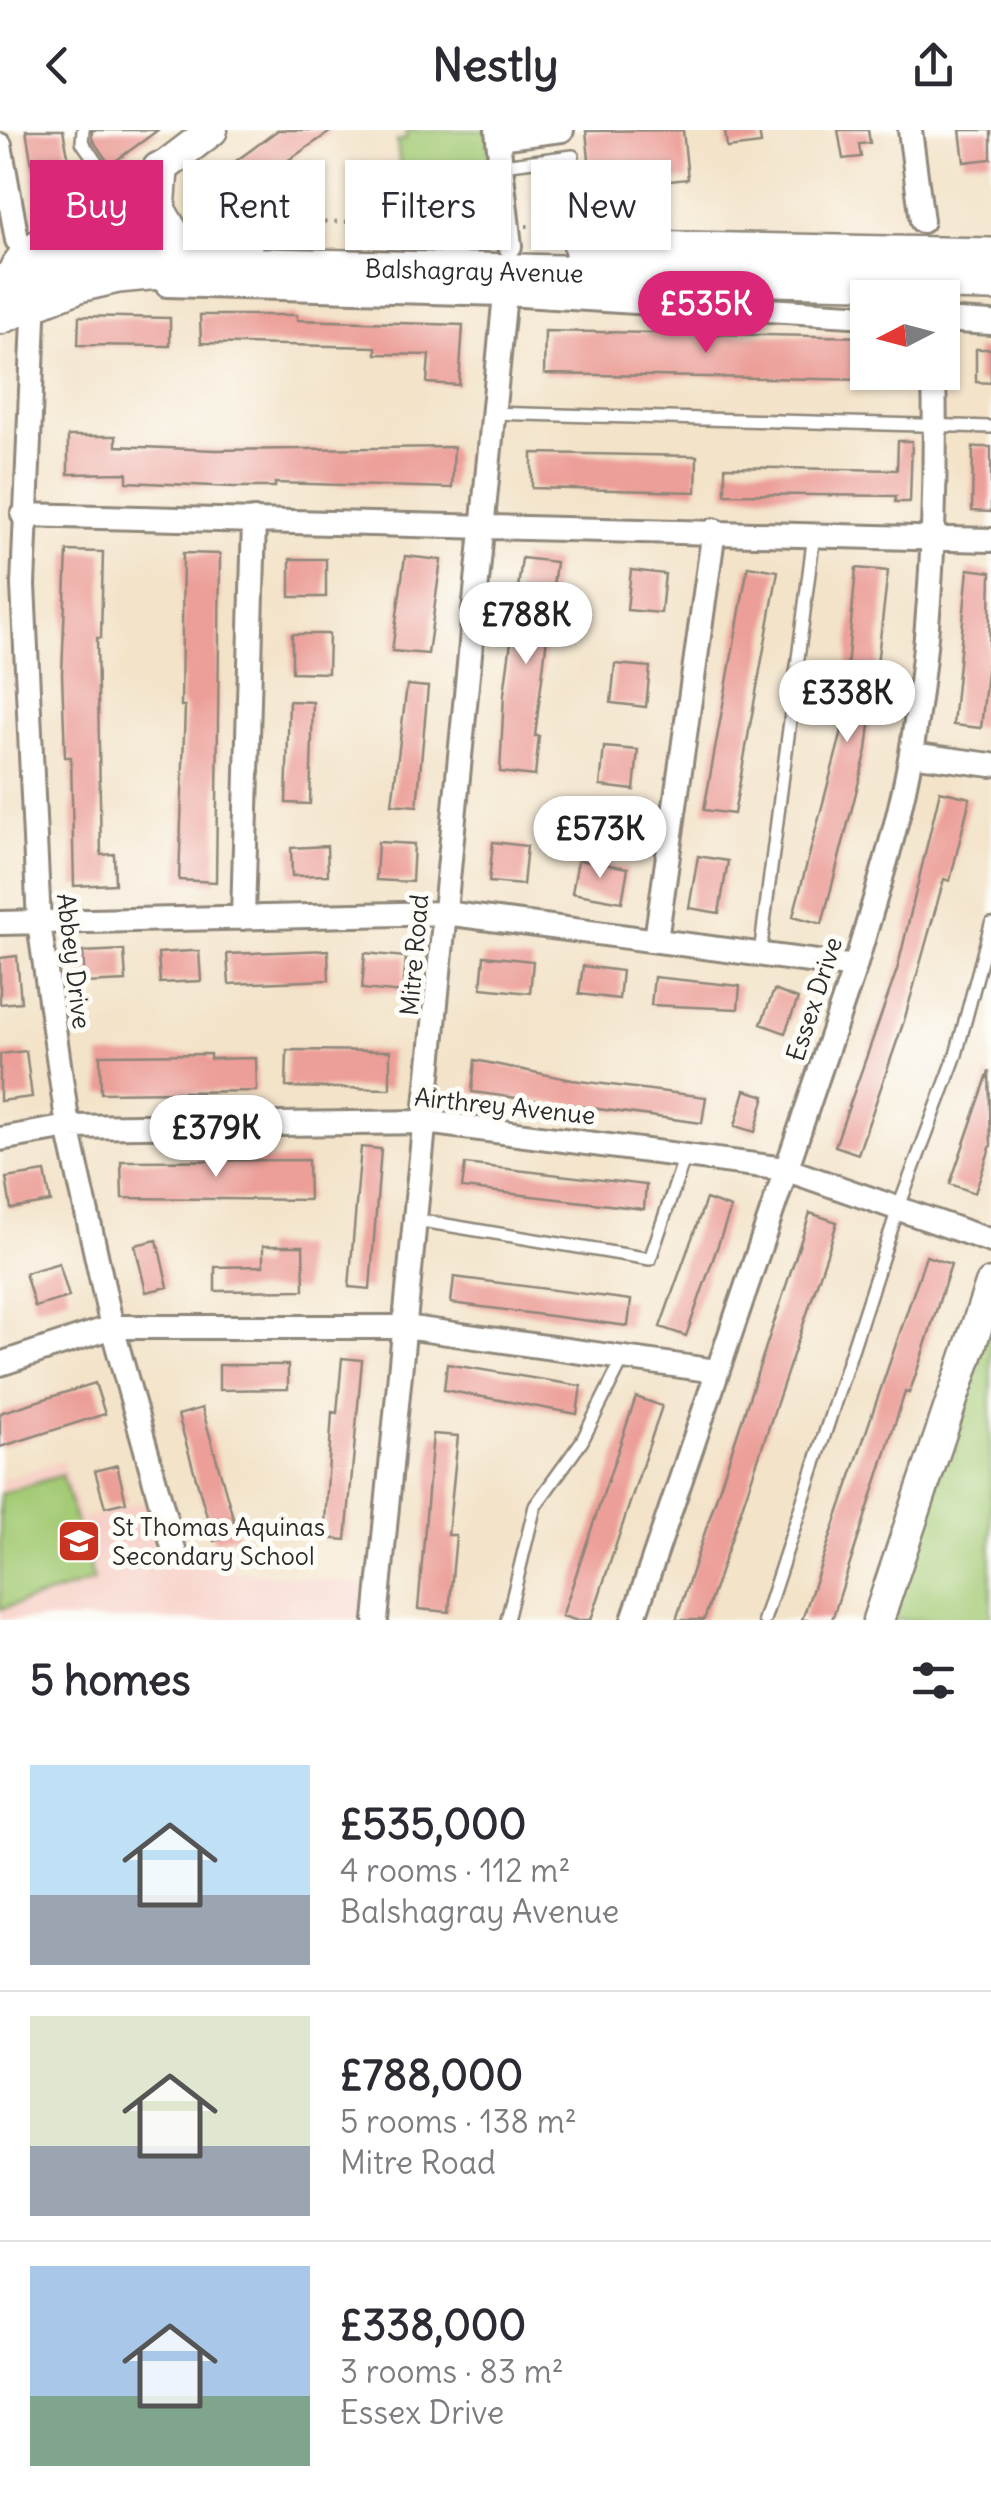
<!DOCTYPE html>
<meta charset="utf-8">
<style>
body{margin:0;font-family:Delius,sans-serif;background:#f7f7f7;color:#2b2b33;height:100vh;display:flex;flex-direction:column;font-size:38px;white-space:nowrap}
*{box-sizing:border-box;margin:0}
p{font-size:32px;color:#7c7c81}
.icon{flex:none;width:55px;height:55px;fill:none;stroke:currentColor;stroke-width:2;stroke-linecap:round;stroke-linejoin:round}
.map{position:relative;height:1490px;overflow:hidden}
.drawer{display:flex;flex-direction:column;background:#fff;flex:1}
.drawer>*{flex:none}
.hud{position:absolute;left:30px;top:30px;width:932px;height:90px;display:flex;gap:20px}
.needle{width:65px;rotate:264deg}
.fabs{position:absolute;left:850px;top:150px;display:grid;gap:20px}
.fabs a{display:grid;place-items:center;width:110px;height:110px;border-radius:0px;background:#fff;box-shadow:0 2px 8px #0004;font-size:50px}
.price{position:absolute;translate:-50% -85px;padding:0 22px;border-radius:35px;background:#fff;color:#222;font-size:32px;line-height:65px;filter:drop-shadow(0 2px 5px #0008)}
.price::after{content:'';position:absolute;left:50%;top:60px;width:30px;height:22px;margin-left:-15px;background:inherit;clip-path:polygon(0 0,100% 0,50% 100%)}
.price.selected{background:#db2777;color:#fff}
ul{padding:0;list-style:none}
li{display:flex;align-items:center;gap:30px;height:250px;padding:0 30px}
li+li{border-top:2px solid #e1e1e2}
li span{display:grid;place-items:center;flex:none;width:280px;height:200px;border-radius:0px;color:#555}
li>.icon{margin-inline-start:auto}
span .icon{width:120px;height:120px;fill:#fffc;stroke-width:1}
li b{font-size:42px}
h2{display:flex;justify-content:space-between;align-items:center;height:120px;padding:0 30px;font-size:42px}
.pill{padding:0 35px;border-radius:0px;background:#fff;box-shadow:0 2px 8px #0004;font-size:35px;line-height:90px}
.pill.selected{background:#db2777;color:#fff}
header{display:flex;justify-content:space-between;align-items:center;height:130px;padding:0 30px;background:#fff;font-size:45px;font-weight:700}
.map>svg:first-child{display:block}
.built{fill:#f7d1c8}
.green{fill:#a4cb76;stroke:#687b50;stroke-width:2.5}
.building{fill:#ec9e98}
.lines{fill:none;stroke-linecap:round;stroke-linejoin:round}
.lane-casing{stroke:#8f877a;stroke-width:16}
.street-casing{stroke:#8f877a;stroke-width:28}
.secondary-casing{stroke:#8f877a;stroke-width:35}
.primary-casing{stroke:#8f877a;stroke-width:40}
.path{stroke:#8f877a;stroke-width:4;stroke-dasharray:2.5 8;stroke-linecap:butt}
.lane{stroke:#fff;stroke-width:11}
.street{stroke:#fff;stroke-width:22}
.secondary{stroke:#fff;stroke-width:30}
.primary{stroke:#fff;stroke-width:35}
.labels{text-anchor:middle;dominant-baseline:central;stroke-width:10;stroke-linejoin:round;paint-order:stroke}
.street-label{font-size:25px;fill:#2b2b2b;stroke:#fdfcf7}
.poi-label{font-size:25px;fill:#2b2b2b;stroke:#fdfcf7;text-anchor:start}
</style>
<header><svg class="icon" aria-label="back" viewBox="0 0 24 24"><path d="M15 5l-7 7 7 7"/></svg>Nestly<svg class="icon" aria-label="share" viewBox="0 0 24 24"><path d="M12 15V3M7 8l5-5 5 5M5 13v7h14v-7"/></svg></header>
<div class="map">
<svg width="991" height="1490" viewBox="0 0 991 1490">
<rect width="100%" height="100%" fill="#fdfcf7"/>
<filter id="ink" filterUnits="userSpaceOnUse"><feTurbulence type="fractalNoise" baseFrequency=".01" numOctaves="2"/><feDisplacementMap in="SourceGraphic" scale="20" xChannelSelector="R" yChannelSelector="G"/><feConvolveMatrix kernelMatrix="1 2 1 2 8 2 1 2 1" color-interpolation-filters="sRGB"/></filter>
<filter id="wash" filterUnits="userSpaceOnUse"><feTurbulence type="fractalNoise" baseFrequency=".0048" numOctaves="4" result="noise"/><feDisplacementMap in="SourceGraphic" scale="40" xChannelSelector="R" yChannelSelector="G"/><feGaussianBlur stdDeviation="2.25" result="paint"/><feColorMatrix in="noise" values="0 0 0 0 0 0 0 0 0 0 0 0 0 0 0 0 0 1.4 0 .05"/><feComposite in="paint" operator="in"/></filter>
<g filter="url(#wash)">
<rect width="100%" height="100%" fill="#f3e3c9"/>
<!-- built -->
<path class="built" d="M 62,1331 L 82,1388 L 145,1371 L 165,1434 L 378,1455 L 374,1490 L 0,1490 L 0,1351 Z"/>
<!-- green -->
<path class="green" d="M 406,0 L 487,0 L 500,93 L 406,91 L 397,11 L 406,9 Z
M 991,1175 L 991,1490 L 879,1490 Z
M 62,1345 L 94,1451 L 0,1479 L 0,1364 Z"/>
<g id="blocks">
<!-- building -->
<path class="building" d="M 26,0 L 63,0 L 75,61 L 50,81 L 39,79 Z
M 92,0 L 158,0 L 110,35 L 92,9 Z
M 278,0 L 333,0 L 247,58 L 251,64 L 217,88 L 198,59 Z
M 683,0 L 688,49 L 661,52 L 667,97 L 586,94 L 583,68 L 593,67 L 586,1 Z
M 725,0 L 759,0 L 761,14 L 727,18 Z
M 838,0 L 868,0 L 870,13 L 859,14 L 861,27 L 843,29 Z
M 960,0 L 991,0 L 991,29 L 964,32 Z
M 200,185 L 297,185 L 297,190 L 463,195 L 459,255 L 427,253 L 429,225 L 376,224 L 376,217 L 201,213 Z
M 79,186 L 170,188 L 170,216 L 78,215 Z
M 545,201 L 868,207 L 868,250 L 544,244 Z
M 976,219 L 991,219 L 991,253 L 976,252 Z
M 68,306 L 116,306 L 116,316 L 216,320 L 454,317 L 452,358 L 275,353 L 275,357 L 234,357 L 127,352 L 127,343 L 68,344 Z
M 898,311 L 912,311 L 910,372 L 895,372 L 896,366 L 725,364 L 725,337 L 897,340 Z
M 973,317 L 991,317 L 991,382 L 972,381 Z
M 532,323 L 697,326 L 696,362 L 532,358 Z
M 67,421 L 103,422 L 101,508 L 97,508 L 101,725 L 114,724 L 115,754 L 74,756 L 71,627 L 65,627 L 62,544 Z
M 183,423 L 220,424 L 216,752 L 179,750 L 185,576 L 181,576 Z
M 405,426 L 441,430 L 428,524 L 392,521 Z
M 522,428 L 556,432 L 535,606 L 539,606 L 535,646 L 500,642 L 504,564 Z
M 290,429 L 326,429 L 326,467 L 290,467 Z
M 748,436 L 778,441 L 734,684 L 704,680 Z
M 856,438 L 888,441 L 867,620 L 822,794 L 793,786 L 841,605 Z
M 968,439 L 991,442 L 989,525 L 981,598 L 953,595 Z
M 631,440 L 665,444 L 661,483 L 627,480 Z
M 292,504 L 329,504 L 328,543 L 292,542 Z
M 615,534 L 650,537 L 646,577 L 611,573 Z
M 407,555 L 428,557 L 417,676 L 392,674 Z
M 289,571 L 313,572 L 310,674 L 286,673 Z
M 604,617 L 638,620 L 634,660 L 600,656 Z
M 940,661 L 970,668 L 950,751 L 944,749 L 904,891 L 858,1024 L 835,1016 L 897,840 Z
M 378,712 L 414,714 L 412,752 L 376,750 Z
M 493,712 L 527,716 L 523,755 L 489,752 Z
M 327,716 L 328,745 L 292,746 L 291,718 Z
M 698,726 L 728,731 L 719,783 L 689,778 Z
M 578,730 L 628,738 L 622,772 L 572,763 Z
M 124,820 L 126,851 L 85,853 L 83,822 Z
M 328,820 L 329,850 L 229,854 L 227,824 Z
M 192,821 L 199,821 L 201,851 L 160,853 L 158,823 Z
M 365,823 L 406,827 L 403,863 L 362,859 Z
M 17,826 L 21,872 L 0,874 L 0,828 Z
M 484,826 L 533,831 L 530,863 L 481,858 Z
M 583,836 L 622,841 L 619,869 L 579,864 Z
M 654,847 L 740,856 L 738,879 L 651,875 Z
M 774,860 L 798,869 L 785,903 L 761,894 Z
M 287,920 L 390,921 L 390,959 L 286,957 Z
M 26,921 L 32,967 L 0,971 L 0,924 Z
M 210,924 L 210,929 L 256,928 L 257,961 L 101,963 L 100,925 Z
M 475,930 L 572,950 L 706,967 L 702,993 L 472,962 Z
M 989,941 L 991,1015 L 975,1063 L 950,1054 Z
M 745,960 L 765,966 L 755,1002 L 735,996 Z
M 361,1017 L 381,1019 L 370,1159 L 349,1157 Z
M 308,1030 L 309,1070 L 122,1068 L 121,1031 Z
M 465,1034 L 646,1055 L 644,1079 L 462,1058 Z
M 45,1042 L 51,1072 L 11,1079 L 6,1048 Z
M 706,1069 L 731,1078 L 686,1206 L 660,1197 Z
M 810,1083 L 837,1092 L 832,1109 L 704,1490 L 676,1490 Z
M 157,1110 L 168,1157 L 146,1162 L 135,1115 Z
M 263,1116 L 303,1116 L 304,1160 L 215,1161 L 215,1137 L 263,1136 Z
M 926,1126 L 951,1134 L 915,1247 L 909,1263 L 905,1262 L 832,1490 L 802,1490 Z
M 59,1133 L 69,1167 L 35,1177 L 25,1143 Z
M 454,1147 L 631,1170 L 628,1196 L 451,1173 Z
M 342,1228 L 362,1230 L 346,1410 L 324,1408 L 332,1282 L 337,1283 Z
M 447,1234 L 581,1256 L 577,1284 L 444,1260 Z
M 219,1235 L 288,1235 L 288,1259 L 219,1260 Z
M 95,1253 L 105,1284 L 0,1317 L 0,1283 Z
M 636,1267 L 662,1276 L 591,1490 L 575,1490 L 562,1486 Z
M 202,1278 L 238,1405 L 214,1411 L 178,1285 Z
M 433,1304 L 458,1306 L 448,1405 L 456,1405 L 449,1482 L 418,1479 Z
M 117,1335 L 126,1372 L 105,1377 L 95,1341 Z"/>
</g>
</g>
<g filter="url(#ink)">
<use href="#blocks" fill-opacity="0" stroke="#8f877a" stroke-width="2.5"/>
<g class="lines">
<!-- lane casing -->
<g class="lane-casing">
<path id="lane" d="M 83,0 L 82,12 L 115,59
M 502,35 L 573,26
M 492,283 L 991,297
M 760,824 L 814,404
M 416,1090 L 650,1129 L 685,1026
M 507,1490 L 535,1376 L 582,1311 L 623,1229
M 764,1490 L 898,1079 L 956,925 L 991,794"/>
</g>
<!-- street casing -->
<g class="street-casing">
<path id="street" d="M 497,0 L 510,116
M 910,0 L 922,91
M 498,8 L 562,0
M 0,15 L 17,110
M 167,155 L 505,164 L 868,186
M 35,164 L 23,455 L 39,793 L 68,997 L 112,1197 L 175,1424
M 942,190 L 991,193
M 23,385 L 991,410
M 911,624 L 991,635
M 243,788 L 254,390
M 0,793 L 445,783 L 855,837
M 656,810 L 714,400
M 0,1009 L 68,997 L 426,992 L 785,1039 L 991,1111
M 0,1234 L 112,1197 L 405,1197 L 716,1241
M 376,1490 L 505,164
M 633,1490 L 855,837 C 875,767 899,696 911,623 C 932,498 937,369 934,242"/>
</g>
<!-- secondary casing -->
<g class="secondary-casing">
<path id="secondary" d="M 143,53 L 212,0
M 878,1490 L 991,1154"/>
</g>
<!-- primary casing -->
<g class="primary-casing">
<g id="primary">
<path d="M 160,40 L 157,80 L 176,112"/>
<path d="M 582,118 L 991,126"/>
<path d="M 18,138 L 26,127 L 117,63 L 142,54"/>
<path d="M 0,154 C 74,117 163,110 245,111"/>
<path id="s1" d="M 0,186 L 79,154 L 118,145 L 221,135 L 991,153"/>
</g>
</g>
<!-- path -->
<path class="path" d="M 261,90 L 486,95
M 526,96 L 566,98"/>
<!-- lane -->
<use href="#lane" class="lane"/>
<!-- street -->
<use href="#street" class="street"/>
<!-- secondary -->
<use href="#secondary" class="secondary"/>
<!-- primary -->
<use href="#primary" class="primary"/>
</g>
</g>
<!-- icons -->
<defs>
<g id="school-square" transform="scale(2.25)"><rect x="-9" y="-9" width="18" height="18" rx="4" fill="#c8321e" stroke="#fdfcf7"/><path d="M0-5L7-2L0 1L-7-2ZM-4 1L0 2.5L4 1V4Q0 6-4 4Z" fill="#fff"/></g>
</defs>
<g fill-rule="evenodd">
<use href="#school-square" x="79" y="1411"/>
</g>
<g class="labels">
<!-- street labels -->
<g class="street-label">
<text stroke="none"><textPath href="#s1" startOffset="482">Balshagray Avenue</textPath></text>
<text transform="translate(414 825) rotate(-85)">Mitre Road</text>
<text transform="translate(74 831) rotate(83)">Abbey Drive</text>
<text transform="translate(814 869) rotate(-72)">Essex Drive</text>
<text transform="translate(505 976) rotate(6)">Airthrey Avenue</text>
</g>
<!-- poi labels -->
<g class="poi-label">
<text x="112" y="1397">St Thomas Aquinas<tspan x="112" dy="29">Secondary School</tspan></text>
</g>
</g>
</svg>
<div class="fabs">
<a><svg class="needle" viewBox="-14 -14 28 28"><path d="M0-13l5 13h-10z" fill="#e53935"/><path d="M0 13l5-13h-10z" fill="#7c7c81"/></svg></a>
</div>
<b class="price selected" style="left:706px;top:226px">£535K</b>
<b class="price" style="left:526px;top:537px">£788K</b>
<b class="price" style="left:847px;top:615px">£338K</b>
<b class="price" style="left:600px;top:751px">£573K</b>
<b class="price" style="left:216px;top:1050px">£379K</b>
<div class="hud">
<a class="pill selected">Buy</a>
<a class="pill">Rent</a>
<a class="pill">Filters</a>
<a class="pill">New</a>
</div>
</div>
<section class="drawer">
<h2>5 homes<svg class="icon" aria-label="filters" viewBox="0 0 24 24"><path d="M4 7h16M4 17h16"/><circle cx="9" cy="7" r="2"/><circle cx="15" cy="17" r="2"/></svg></h2>
<ul>
<li><span style="background:linear-gradient(#bfe0f5 65%,#9aa5b1 0)"><svg class="icon" aria-label="home" viewBox="0 0 24 24"><path d="M3 11l9-7 9 7M6 9v11h12V9"/></svg></span><div><b>£535,000</b><p>4 rooms · 112 m²</p><p>Balshagray Avenue</p></div></li>
<li><span style="background:linear-gradient(#dfe7d0 65%,#9aa5b1 0)"><svg class="icon" aria-label="home" viewBox="0 0 24 24"><path d="M3 11l9-7 9 7M6 9v11h12V9"/></svg></span><div><b>£788,000</b><p>5 rooms · 138 m²</p><p>Mitre Road</p></div></li>
<li><span style="background:linear-gradient(#a9c7e8 65%,#7fa58c 0)"><svg class="icon" aria-label="home" viewBox="0 0 24 24"><path d="M3 11l9-7 9 7M6 9v11h12V9"/></svg></span><div><b>£338,000</b><p>3 rooms · 83 m²</p><p>Essex Drive</p></div></li>
</ul>
</section>
